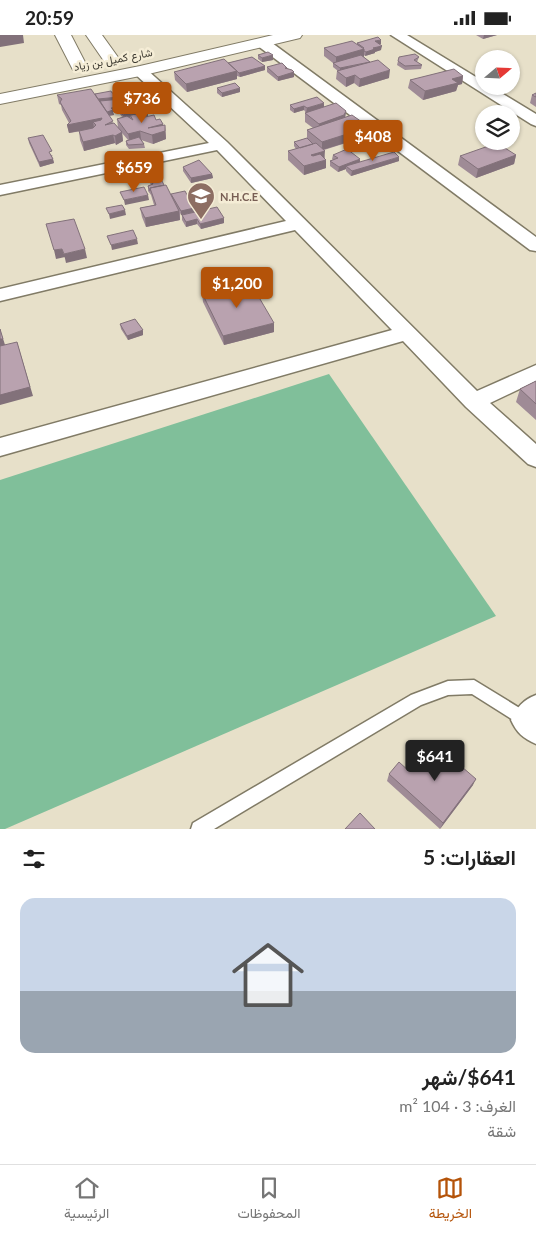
<!DOCTYPE html>
<html lang="ar">
<meta charset="utf-8">
<style>
body{margin:0;font-family:Lato,Vazirmatn,sans-serif;background:#f6f6f6;color:#222;direction:rtl;height:100vh;display:flex;flex-direction:column;font-size:19px;white-space:nowrap}
*{box-sizing:border-box;margin:0}
p{font-size:16px;color:#767676}
.icon{flex:none;width:28px;height:28px;fill:none;stroke:currentColor;stroke-width:2;stroke-linecap:round;stroke-linejoin:round}
.map{position:relative;height:794px;overflow:hidden;direction:ltr}
.drawer{display:flex;flex-direction:column;background:#fff;flex:1}
.drawer>*{flex:none}
.needle{width:32px;rotate:71deg}
.fabs{position:absolute;left:475px;top:15px;display:grid;gap:10px}
.fabs a{display:grid;place-items:center;width:45px;height:45px;border-radius:50%;background:#fff;box-shadow:0 1px 4px #0004;font-size:25px}
.price{position:absolute;translate:-50% -42px;padding:0 11px;border-radius:5px;background:#b45309;color:#fff;font-size:16px;line-height:32px;filter:drop-shadow(0 1px 2px #0008)}
.price::after{content:'';position:absolute;left:50%;top:30px;width:15px;height:11px;margin-left:-8px;background:inherit;clip-path:polygon(0 0,100% 0,50% 100%)}
.price.selected{background:#222;color:#fff}
ul{padding:0;list-style:none}
li{display:grid;align-content:center;gap:10px;height:265px;padding:0 20px}
li+li{border-top:1px solid #e0e0e0}
li span{display:grid;place-items:center;height:155px;border-radius:15px;color:#555}
li>.icon{margin-inline-start:auto}
span .icon{width:90px;height:90px;fill:#fffc;stroke-width:1}
li b{font-size:21px}
h2{display:flex;justify-content:space-between;align-items:center;height:60px;padding:0 20px;font-size:21px}
.status{display:flex;justify-content:space-between;align-items:center;height:35px;padding:0 25px;background:#fff;direction:ltr}
.status svg{height:14px;fill:currentColor}
.tab-bar{display:flex;justify-content:space-around;align-items:center;height:70px;border-top:1px solid #e0e0e0;background:#fff;font-size:14px;color:#767676}
.tab-bar a{display:grid;justify-items:center;gap:2px}
.tab-bar .selected{color:#b45309}
.map>svg:first-child{display:block}
.green{fill:#80bf9a}
.lines{fill:none;stroke-linecap:round;stroke-linejoin:round}
.lane-casing{stroke:#817b66;stroke-width:3}
.street-casing{stroke:#817b66;stroke-width:3}
.secondary-casing{stroke:#817b66;stroke-width:2}
.lane{fill:#fff;fill-rule:evenodd}
.street{fill:#fff;fill-rule:evenodd}
.secondary{fill:#fff;fill-rule:evenodd}
.wall{fill:#9f8b96;fill-rule:evenodd}
.shaded-wall{fill:#82717a}
.building{fill:#b9a2af;stroke:#82717a}
.labels{text-anchor:middle;dominant-baseline:central;stroke-width:5;stroke-linejoin:round;paint-order:stroke}
.far-street-label{font-size:11px;fill:#3e3b32;stroke:#f5edd6}
.far-education-label{font-size:11px;font-weight:bold;fill:#785e54;stroke:#f5edd6;text-anchor:start}
</style>
<div class="status"><b>20:59</b><svg viewBox="0 0 49 12"><path d="M0 12V9h3v3zM5 12V6h3v6zM10 12V3h3v9zM15 12V0h3v12zM26 1h20v11H26zM47 4h2v5h-2z"/></svg></div>
<div class="map">
<svg width="536" height="794" viewBox="0 0 536 794">
<rect width="100%" height="100%" fill="#e7e0c9"/>
<!-- green -->
<path class="green" d="M 329,339 L 496,581 L 5,794 L 0,794 L 0,445 Z"/>
<g class="lines">
<!-- lane casing -->
<g class="lane-casing">
<path id="lane" d="M 474,645 L 531,680 L 533,685 L 531,690 L 526,692 L 521,690 L 472,659 L 448,660 L 421,670 L 214,794 L 191,794 L 193,788 L 411,660 L 448,646 Z"/>
</g>
<!-- street casing -->
<g class="street-casing">
<path id="street" d="M 391,0 L 407,0 L 484,47 L 484,51 L 490,51 L 536,79 L 536,91 L 531,89 Z
M 263,4 L 268,5 L 536,202 L 536,216 L 530,215 L 258,11 L 256,8 L 258,5 Z
M 140,32 L 145,33 L 227,107 L 477,356 L 536,330 L 536,346 L 490,368 L 536,409 L 536,432 L 528,429 L 466,372 L 403,306 L 0,421 L 0,403 L 392,295 L 295,195 L 0,266 L 0,254 L 286,186 L 217,115 L 0,160 L 0,150 L 209,108 L 135,39 L 133,36 Z
M 536,660 L 536,709 C 523,703 517,698 511,685 C 517,672 523,665 536,660 Z"/>
</g>
<!-- secondary casing -->
<g class="secondary-casing">
<path id="secondary" d="M 55,0 L 71,0 L 87,31 L 85,35 L 73,35 Z
M 86,0 L 102,0 L 120,25 L 118,29 L 106,29 Z
M 273,0 L 302,0 L 300,3 L 140,41 L 0,69 L 0,59 L 140,31 Z"/>
</g>
<!-- lane -->
<use href="#lane" class="lane"/>
<!-- street -->
<use href="#street" class="street"/>
<!-- secondary -->
<use href="#secondary" class="secondary"/>
</g>
<!-- wall -->
<path class="wall" d="M 476,0 L 497,0 L 483,4 Z
M 357,8 L 381,9 L 379,9 L 381,15 L 375,17 L 375,18 L 365,21 L 364,20 L 364,22 L 389,43 L 359,52 L 354,48 L 346,52 L 336,44 L 337,36 L 338,36 L 333,32 L 333,28 L 324,21 L 324,13 L 357,9 Z
M 258,20 L 273,25 L 262,27 L 258,24 Z
M 252,22 L 265,31 L 265,35 L 240,42 L 237,41 L 237,44 L 187,57 L 175,45 L 174,37 L 228,28 Z
M 419,22 L 417,27 L 422,30 L 421,34 L 405,35 L 397,30 L 398,26 Z
M 267,32 L 287,34 L 294,37 L 294,42 L 278,46 L 267,37 Z
M 463,41 L 462,49 L 458,50 L 456,56 L 423,65 L 408,53 L 410,45 Z
M 217,53 L 240,57 L 222,62 L 217,58 Z
M 118,54 L 124,59 L 141,67 L 141,70 L 148,81 L 145,82 L 156,85 L 163,89 L 163,90 L 165,90 L 166,104 L 153,109 L 141,105 L 144,109 L 145,113 L 129,114 L 126,110 L 126,106 L 128,105 L 122,98 L 123,106 L 116,110 L 115,108 L 84,116 L 80,105 L 79,96 L 82,96 L 69,98 L 67,90 L 69,88 L 62,75 L 61,70 L 59,69 L 57,60 L 112,58 L 127,71 L 127,74 L 132,73 L 125,65 L 122,66 L 119,59 ZM 119,76 L 120,79 L 122,82 L 117,84 L 118,93 L 113,88 L 109,81 L 114,80 L 113,77 Z
M 536,58 L 536,72 L 530,68 L 532,60 Z
M 290,70 L 324,72 L 346,76 L 345,82 L 368,101 L 324,115 L 326,133 L 304,140 L 288,125 L 288,116 L 296,114 L 294,111 L 294,107 L 307,103 L 307,95 L 313,93 L 305,87 L 305,78 L 306,78 L 304,75 L 294,78 L 290,75 Z
M 28,103 L 53,121 L 52,121 L 54,128 L 40,132 L 29,108 Z
M 333,120 L 360,127 L 399,126 L 351,141 L 346,136 L 346,134 L 338,137 L 330,131 L 330,126 L 333,125 L 332,124 Z
M 516,120 L 514,129 L 476,143 L 458,130 L 460,121 Z
M 183,132 L 212,139 L 213,143 L 191,148 L 183,136 Z
M 147,138 L 164,150 L 171,160 L 195,177 L 224,188 L 201,194 L 197,189 L 186,192 L 182,185 L 182,180 L 183,180 L 181,180 L 180,178 L 180,185 L 146,192 L 142,182 L 140,173 L 154,170 L 151,160 L 148,156 L 148,151 L 151,150 L 148,143 Z
M 202,258 L 274,297 L 224,310 L 203,267 Z
M 120,289 L 143,300 L 128,305 L 121,294 Z
M 536,346 L 536,385 L 516,367 L 520,354 Z
M 410,737 L 473,750 L 440,794 L 387,746 L 389,739 Z"/>
<!-- shaded-wall -->
<path class="shaded-wall" d="M 0,0 L 23,0 L 24,8 L 0,12 Z
M 484,0 L 497,0 L 483,4 Z
M 381,5 L 381,9 L 375,11 L 375,6 Z
M 382,11 L 381,15 L 375,17 L 375,18 L 365,21 L 366,17 L 373,13 Z
M 364,14 L 364,22 L 336,30 L 336,22 Z
M 273,20 L 273,25 L 262,27 L 262,23 Z
M 371,28 L 340,37 L 340,33 Z
M 265,31 L 265,35 L 240,42 L 239,38 Z
M 390,35 L 389,43 L 359,52 L 360,44 Z
M 237,36 L 237,44 L 187,57 L 186,49 Z
M 294,37 L 294,42 L 278,46 L 278,42 Z
M 355,40 L 354,48 L 346,52 L 346,43 Z
M 463,41 L 462,49 L 458,50 L 456,56 L 423,65 L 425,56 L 452,44 Z
M 240,53 L 240,57 L 222,62 L 222,58 Z
M 122,61 L 124,61 L 125,65 L 122,66 Z
M 119,62 L 120,66 L 100,69 L 97,64 Z
M 141,67 L 141,71 L 136,71 L 136,73 L 132,74 L 132,69 Z
M 324,68 L 324,72 L 306,78 L 307,73 Z
M 127,71 L 127,75 L 119,75 L 119,76 L 113,77 L 114,80 L 107,81 L 106,77 L 111,73 Z
M 304,71 L 304,75 L 294,78 L 294,74 Z
M 148,76 L 148,81 L 133,84 L 131,80 Z
M 346,76 L 345,84 L 318,97 L 319,89 Z
M 130,78 L 130,83 L 124,84 L 123,80 Z
M 102,83 L 103,91 L 96,90 L 93,87 L 94,93 L 69,98 L 67,90 Z
M 163,89 L 164,96 L 165,90 L 166,104 L 153,109 L 152,100 L 148,93 Z
M 369,92 L 368,101 L 322,115 L 322,107 Z
M 140,96 L 141,104 L 130,107 L 128,99 Z
M 122,97 L 123,106 L 116,110 L 115,101 Z
M 113,100 L 115,108 L 84,116 L 83,107 Z
M 325,116 L 324,124 L 311,128 L 311,120 Z
M 516,120 L 514,129 L 476,143 L 478,134 Z
M 399,122 L 399,126 L 351,141 L 352,136 Z
M 53,124 L 54,128 L 40,132 L 39,127 Z
M 360,124 L 360,128 L 346,131 L 346,134 L 338,137 L 339,132 Z
M 326,125 L 326,133 L 304,140 L 304,131 Z
M 212,139 L 213,143 L 191,148 L 191,143 Z
M 148,160 L 149,165 L 125,170 L 124,165 Z
M 194,173 L 195,177 L 181,180 L 181,176 Z
M 125,175 L 126,180 L 110,184 L 109,179 Z
M 179,176 L 180,185 L 146,192 L 145,183 Z
M 224,183 L 224,188 L 201,194 L 200,189 Z
M 197,184 L 197,189 L 186,192 L 186,187 Z
M 137,204 L 138,209 L 112,215 L 111,210 Z
M 62,214 L 65,222 L 56,224 L 54,215 Z
M 85,214 L 87,223 L 66,228 L 64,219 Z
M 274,288 L 274,297 L 224,310 L 223,301 Z
M 0,294 L 6,313 L 0,314 Z
M 143,295 L 143,300 L 128,305 L 127,301 Z
M 17,307 L 33,361 L 0,370 L 0,360 Z
M 476,744 L 473,750 L 440,794 L 443,788 Z"/>
<!-- building -->
<path class="building" d="M 378,2 L 381,5 L 375,6 L 382,11 L 373,13 L 375,14 L 366,17 L 364,16 L 364,14 L 363,14 L 364,13 L 357,8 Z
M 352,6 L 364,14 L 336,22 L 324,13 Z
M 268,17 L 273,20 L 262,23 L 258,20 Z
M 415,19 L 419,22 L 414,25 L 422,30 L 405,31 L 398,26 L 399,22 Z
M 361,20 L 370,27 L 340,33 L 333,28 Z
M 252,22 L 265,31 L 239,38 L 228,28 Z
M 224,24 L 237,36 L 186,49 L 174,37 Z
M 378,25 L 390,35 L 360,44 L 355,40 L 346,43 L 337,36 Z
M 282,28 L 287,33 L 285,33 L 292,35 L 294,37 L 278,42 L 267,32 Z
M 454,34 L 463,41 L 452,44 L 458,48 L 425,56 L 410,45 Z
M 235,48 L 240,53 L 222,58 L 217,53 Z
M 91,54 L 113,86 L 105,90 L 114,88 L 122,97 L 115,101 L 113,100 L 83,107 L 79,96 L 93,93 L 96,90 L 93,87 L 101,85 L 102,83 L 67,90 L 71,86 L 60,67 L 62,64 L 57,60 Z
M 118,54 L 122,54 L 124,59 L 136,62 L 141,67 L 132,69 L 124,61 L 122,61 Z
M 111,56 L 112,58 L 117,58 L 119,62 L 98,64 L 95,59 Z
M 536,58 L 536,62 L 532,60 Z
M 317,62 L 324,68 L 307,73 L 304,71 L 294,74 L 290,70 Z
M 121,64 L 127,71 L 111,73 L 113,75 L 107,77 L 100,66 Z
M 336,68 L 346,76 L 344,80 L 319,89 L 305,78 Z
M 142,69 L 148,76 L 131,80 L 130,78 L 123,80 L 119,75 L 137,72 L 136,71 Z
M 143,78 L 145,82 L 154,80 L 156,85 L 160,84 L 163,89 L 148,93 L 165,90 L 165,96 L 152,100 L 140,96 L 128,99 L 117,84 L 127,81 L 133,85 L 130,80 Z
M 352,80 L 369,92 L 322,107 L 307,95 Z
M 43,100 L 52,116 L 49,117 L 53,124 L 39,127 L 28,103 Z
M 139,102 L 144,109 L 128,110 L 126,106 Z
M 307,103 L 313,109 L 300,113 L 294,107 Z
M 316,108 L 325,116 L 311,120 L 313,121 L 320,119 L 326,125 L 304,131 L 288,116 Z
M 497,108 L 516,120 L 478,134 L 460,121 Z
M 347,114 L 360,124 L 339,132 L 330,126 L 338,123 L 333,120 Z
M 394,117 L 399,122 L 352,136 L 346,131 Z
M 199,125 L 212,139 L 191,143 L 183,132 Z
M 157,136 L 164,150 L 150,153 L 150,156 L 148,151 L 153,149 L 147,138 Z
M 166,150 L 179,176 L 145,183 L 140,173 L 156,170 L 150,153 Z
M 144,152 L 148,160 L 124,165 L 120,157 Z
M 185,156 L 194,173 L 181,176 L 171,159 Z
M 122,170 L 125,175 L 109,179 L 106,173 Z
M 217,172 L 224,183 L 200,189 L 197,184 L 186,187 L 182,180 Z
M 74,184 L 85,214 L 64,219 L 62,214 L 54,215 L 46,189 Z
M 133,195 L 137,204 L 111,210 L 107,201 Z
M 250,247 L 274,288 L 223,301 L 202,258 Z
M 135,284 L 143,295 L 127,301 L 120,289 Z
M 0,294 L 3,304 L 0,304 Z
M 17,307 L 30,352 L 0,360 L 0,311 Z
M 536,346 L 536,369 L 520,354 Z
M 433,707 L 476,744 L 443,788 L 389,739 L 399,727 L 410,737 Z
M 360,778 L 375,794 L 345,794 Z"/>
<!-- icons -->
<defs>
<g id="university-pin" transform="scale(1.4375)"><path d="M0 17L-7.5 6A9.5 9.5 0 1 1 7.5 6Z" fill="#8d6e63" stroke="#f5edd6"/><path d="M0-5L7-2L0 1L-7-2ZM-4 1L0 2.5L4 1V4Q0 6-4 4Z" fill="#fff"/></g>
</defs>
<g fill-rule="evenodd">
<use href="#university-pin" x="201" y="161"/>
</g>
<g class="labels">
<!-- far-street labels -->
<g class="far-street-label">
<text transform="translate(113 24) rotate(-11)">شارع كميل بن زياد</text>
</g>
<!-- far-education labels -->
<g class="far-education-label">
<text x="220" y="161">N.H.C.E</text>
</g>
</g>
</svg>
<div class="fabs">
<a><svg class="needle" viewBox="-14 -14 28 28"><path d="M0-13l5 13h-10z" fill="#e53935"/><path d="M0 13l5-13h-10z" fill="#767676"/></svg></a>
<a><svg class="icon" aria-label="layers" viewBox="0 0 24 24"><path d="M12 4l9 5-9 5-9-5zM3 14l9 5 9-5"/></svg></a>
</div>
<b class="price" style="left:142px;top:89px">$736</b>
<b class="price" style="left:373px;top:127px">$408</b>
<b class="price" style="left:134px;top:158px">$659</b>
<b class="price" style="left:237px;top:274px">$1,200</b>
<b class="price selected" style="left:435px;top:747px">$641</b>
</div>
<section class="drawer">
<h2>العقارات: 5<svg class="icon" aria-label="filters" viewBox="0 0 24 24"><path d="M4 7h16M4 17h16"/><circle cx="9" cy="7" r="2"/><circle cx="15" cy="17" r="2"/></svg></h2>
<ul>
<li><span style="background:linear-gradient(#c9d6e8 60%,#9aa5b1 0)"><svg class="icon" aria-label="home" viewBox="0 0 24 24"><path d="M3 11l9-7 9 7M6 9v11h12V9"/></svg></span><div><b>$641/شهر</b><p>الغرف: 3 · 104 m²</p><p>شقة</p></div></li>
</ul>
</section>
<nav class="tab-bar">
<a class="selected"><svg class="icon" aria-label="map" viewBox="0 0 24 24"><path d="M3 6l6-2 6 2 6-2v14l-6 2-6-2-6 2zM9 4v14M15 6v14"/></svg>الخريطة</a>
<a><svg class="icon" aria-label="saved" viewBox="0 0 24 24"><path d="M7 4h10v16l-5-4-5 4z"/></svg>المحفوظات</a>
<a><svg class="icon" aria-label="home" viewBox="0 0 24 24"><path d="M3 11l9-7 9 7M6 9v11h12V9"/></svg>الرئيسية</a>
</nav>
